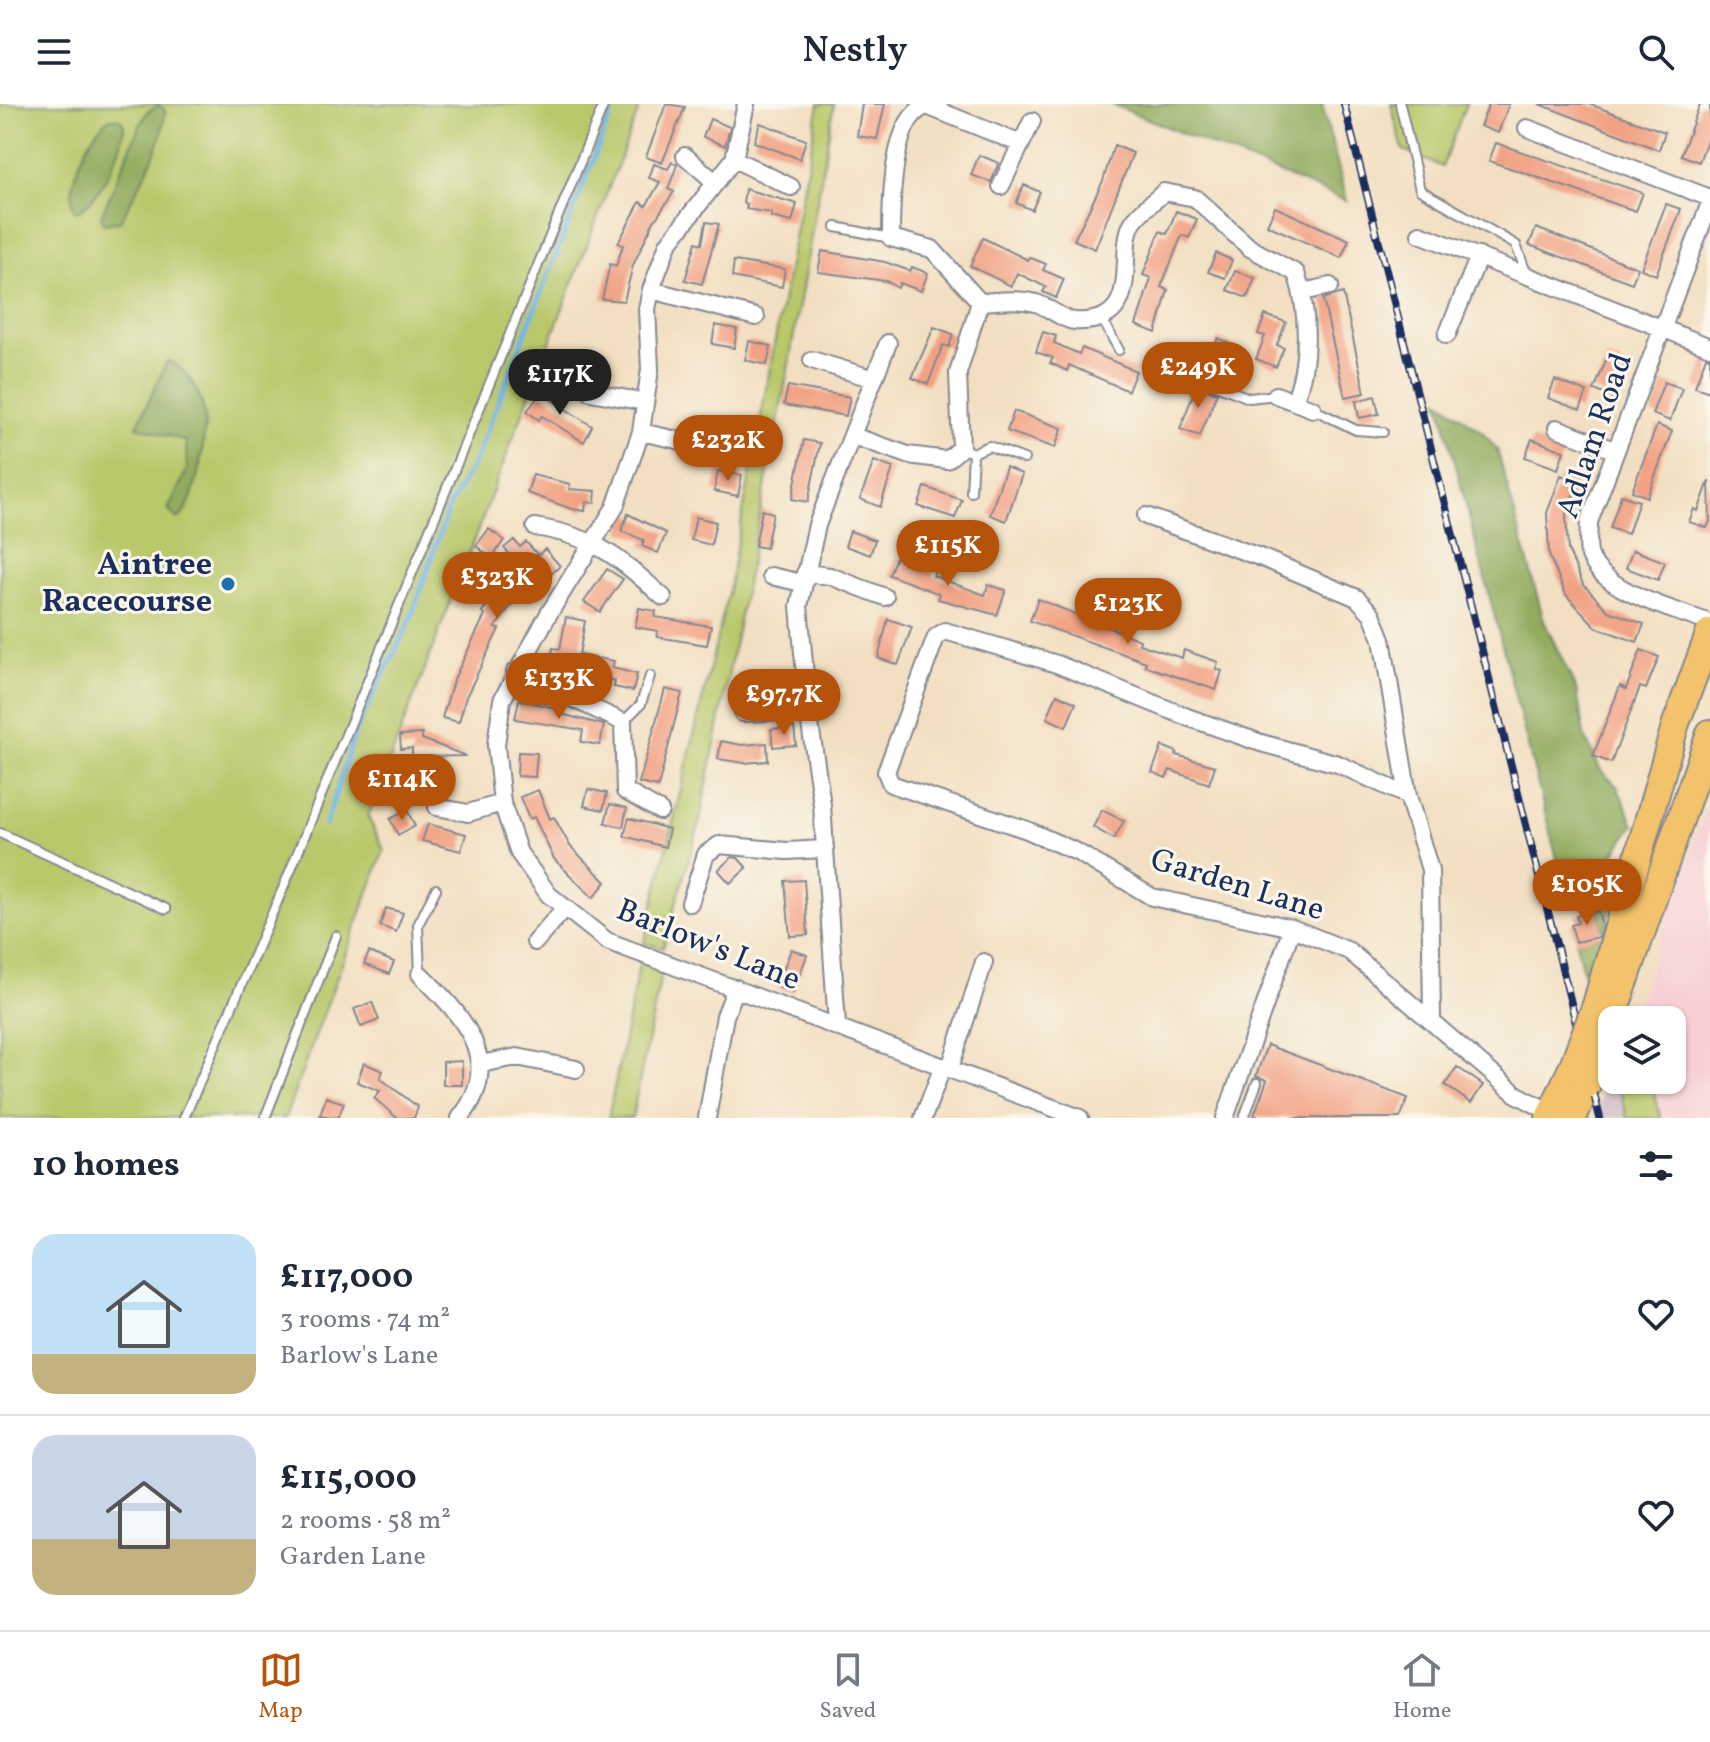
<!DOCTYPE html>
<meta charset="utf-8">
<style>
body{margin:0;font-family:Vollkorn,serif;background:#f2f2f3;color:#1f2937;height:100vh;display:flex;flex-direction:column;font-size:30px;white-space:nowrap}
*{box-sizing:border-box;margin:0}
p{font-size:26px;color:#747a83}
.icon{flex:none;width:44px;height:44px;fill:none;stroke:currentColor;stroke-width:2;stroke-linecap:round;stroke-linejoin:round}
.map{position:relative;height:1014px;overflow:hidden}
.sheet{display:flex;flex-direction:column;background:#fff;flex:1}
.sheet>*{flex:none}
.controls{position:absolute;left:1598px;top:902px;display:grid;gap:16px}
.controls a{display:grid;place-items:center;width:88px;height:88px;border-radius:16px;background:#fff;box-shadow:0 2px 6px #0004;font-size:40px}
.price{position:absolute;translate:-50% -68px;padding:0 18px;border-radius:28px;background:#b45309;color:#fff;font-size:26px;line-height:52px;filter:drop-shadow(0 2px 4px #0008)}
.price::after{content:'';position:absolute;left:50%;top:48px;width:24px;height:18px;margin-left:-12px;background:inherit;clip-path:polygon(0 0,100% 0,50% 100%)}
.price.current{background:#222;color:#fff}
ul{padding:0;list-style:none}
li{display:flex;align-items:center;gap:24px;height:200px;padding:0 32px}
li+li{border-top:2px solid #e0e1e3}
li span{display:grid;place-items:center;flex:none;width:224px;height:160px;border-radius:24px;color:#555}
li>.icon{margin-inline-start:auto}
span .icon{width:96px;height:96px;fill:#fffc;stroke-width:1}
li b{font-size:34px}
h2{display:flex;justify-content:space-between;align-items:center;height:96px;padding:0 32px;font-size:34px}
header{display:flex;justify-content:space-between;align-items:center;height:104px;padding:0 32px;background:#fff;font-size:36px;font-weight:600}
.tab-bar{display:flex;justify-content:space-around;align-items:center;height:112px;border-top:2px solid #e0e1e3;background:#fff;font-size:22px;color:#747a83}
.tab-bar a{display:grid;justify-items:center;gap:4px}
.tab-bar .current{color:#b45309}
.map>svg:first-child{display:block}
.built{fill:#f7cfd5}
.industrial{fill:#d2bdc8}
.green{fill:#b9c86a;stroke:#6a7c64;stroke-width:2}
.forest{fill:#92ac5e;stroke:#566e5e;stroke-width:2}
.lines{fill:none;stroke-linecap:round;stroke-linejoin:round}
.stream{stroke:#71b4e6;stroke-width:5}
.building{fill:#f2a283}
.lane-casing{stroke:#868790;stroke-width:12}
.street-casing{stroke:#868790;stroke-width:20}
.primary-casing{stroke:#868790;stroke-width:30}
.lane{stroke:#fff;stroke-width:8}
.street{stroke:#fff;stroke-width:16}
.primary{stroke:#f2c36a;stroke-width:26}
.rail-casing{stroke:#1b2f5e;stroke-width:8}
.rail{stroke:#fbf7ec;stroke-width:5;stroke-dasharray:15;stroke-linecap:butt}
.primary-bridge-casing{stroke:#868790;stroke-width:30;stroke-linecap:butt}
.primary-bridge{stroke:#f2c36a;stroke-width:26}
.poi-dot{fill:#1f6fb2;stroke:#fbf7ec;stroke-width:3}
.labels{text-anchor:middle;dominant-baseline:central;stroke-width:6;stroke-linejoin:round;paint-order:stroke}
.street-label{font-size:32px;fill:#1b2f5e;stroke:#fbf7ec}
.poi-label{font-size:32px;font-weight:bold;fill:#1b2f5e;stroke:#fbf7ec;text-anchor:end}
</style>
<header><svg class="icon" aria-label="menu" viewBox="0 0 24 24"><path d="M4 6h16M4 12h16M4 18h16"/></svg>Nestly<svg class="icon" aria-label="search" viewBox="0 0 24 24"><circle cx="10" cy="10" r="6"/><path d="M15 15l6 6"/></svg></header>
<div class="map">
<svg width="1710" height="1014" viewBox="0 0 1710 1014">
<rect width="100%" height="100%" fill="#fbf7ec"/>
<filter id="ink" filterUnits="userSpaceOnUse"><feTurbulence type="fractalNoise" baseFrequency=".0125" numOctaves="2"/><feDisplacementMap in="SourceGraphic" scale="16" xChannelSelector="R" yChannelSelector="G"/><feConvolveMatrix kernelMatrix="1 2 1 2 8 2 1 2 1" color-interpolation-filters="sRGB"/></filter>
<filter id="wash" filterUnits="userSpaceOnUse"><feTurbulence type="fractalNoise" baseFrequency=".006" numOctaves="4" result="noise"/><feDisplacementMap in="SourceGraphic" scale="32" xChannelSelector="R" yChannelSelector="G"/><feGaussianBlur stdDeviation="1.8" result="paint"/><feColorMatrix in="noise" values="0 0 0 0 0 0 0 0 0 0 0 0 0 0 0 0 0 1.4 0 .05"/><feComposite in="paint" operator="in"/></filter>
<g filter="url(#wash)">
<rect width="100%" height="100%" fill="#f2dfc1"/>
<!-- built -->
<path class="built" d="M 1710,693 L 1710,1014 L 1661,1014 L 1651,976 L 1672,976 L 1672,916 L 1636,916 L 1634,910 Z"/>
<!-- industrial -->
<path class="industrial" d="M 1612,965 L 1612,976 L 1618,976 L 1627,1014 L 1599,1014 L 1597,1006 Z"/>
<!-- green -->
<path class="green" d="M 0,0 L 641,0 L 368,713 L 384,746 L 285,1014 L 0,1014 Z
M 819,0 L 834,0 L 787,271 L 699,721 L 663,844 L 644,839 L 728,489 Z
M 1391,0 L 1466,0 L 1442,63 L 1403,46 Z
M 640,856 L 662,865 L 632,1014 L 608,1014 Z
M 1618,976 L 1651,976 L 1661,1014 L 1627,1014 Z"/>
<!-- forest -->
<path class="forest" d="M 1111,0 L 1322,0 L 1347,97 Z
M 159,2 L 165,6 C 163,45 138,83 120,117 L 104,120 L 101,113 L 140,21 L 148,7 Z
M 110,14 L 120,15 L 124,21 C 124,45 98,99 76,108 C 61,87 90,26 110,14 Z
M 171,257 C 187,267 201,289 204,308 C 208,329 195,404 178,415 L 168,406 L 187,366 L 186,337 L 137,322 L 167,258 Z
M 1439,296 L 1481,327 L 1497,345 L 1544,517 L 1577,587 L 1584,631 L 1601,667 L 1617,682 L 1634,721 L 1612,752 L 1597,754 L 1588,762 L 1586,788 L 1567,794 Z
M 1616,760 L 1621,768 L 1604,831 L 1583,869 L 1576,838 L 1604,831 L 1598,807 Z"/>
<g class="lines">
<!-- stream -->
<path class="stream" d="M 325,722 L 356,626 L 410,517 L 449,402 L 476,355 L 615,0"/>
</g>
<g id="blocks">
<!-- building -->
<path class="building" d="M 666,0 L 685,3 L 662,59 L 646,53 Z
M 862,0 L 885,0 L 877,35 L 857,32 Z
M 1489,0 L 1509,0 L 1498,29 L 1480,22 Z
M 1539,0 L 1589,0 L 1665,28 L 1659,46 Z
M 1700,0 L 1710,0 L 1710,28 L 1699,58 L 1681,51 Z
M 710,15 L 730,23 L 725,42 L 703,33 Z
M 760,19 L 806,36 L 800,55 L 754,38 Z
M 1496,39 L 1643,89 L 1636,107 L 1489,57 Z
M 1114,41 L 1133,49 L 1095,145 L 1074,136 L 1103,77 Z
M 979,51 L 999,59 L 991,78 L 971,71 Z
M 672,58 L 677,61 L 668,85 L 674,88 L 653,119 L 633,161 L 624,197 L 602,195 L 610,160 L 616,162 L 623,141 L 618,139 L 640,98 L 646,102 L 660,78 L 649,74 L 654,60 L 668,65 Z
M 1024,81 L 1040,88 L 1032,106 L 1016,99 Z
M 745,85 L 797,100 L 792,118 L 771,113 L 772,109 L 746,105 L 747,100 L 743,99 Z
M 1666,100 L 1681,105 L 1656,171 L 1641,165 Z
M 1275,103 L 1349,136 L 1341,154 L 1267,121 Z
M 1176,107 L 1197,115 L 1189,134 L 1182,131 L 1161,183 L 1168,186 L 1156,229 L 1136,221 L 1151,174 L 1143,171 L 1160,127 L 1167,130 Z
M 706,118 L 719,120 L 702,180 L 685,176 L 696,138 L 702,140 Z
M 1536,124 L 1638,164 L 1632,179 L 1529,141 Z
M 983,134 L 1028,156 L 1029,153 L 1046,160 L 1043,166 L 1064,175 L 1056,194 L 1043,188 L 1046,183 L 1017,169 L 1011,182 L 970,162 Z
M 822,147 L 885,158 L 910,167 L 912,163 L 928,169 L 921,187 L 900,179 L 898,184 L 886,177 L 818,168 Z
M 1216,149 L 1232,156 L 1225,174 L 1208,168 Z
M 734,157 L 785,165 L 782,183 L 732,173 Z
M 1235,167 L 1255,174 L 1247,194 L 1227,186 Z
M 1343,189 L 1365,289 L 1345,293 L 1323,195 Z
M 1265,211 L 1286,218 L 1277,241 L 1284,244 L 1276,263 L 1256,255 L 1265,232 L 1258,230 Z
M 715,221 L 737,225 L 734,244 L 712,240 Z
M 934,223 L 953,230 L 949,243 L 943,241 L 928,280 L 912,274 Z
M 1043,228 L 1056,232 L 1054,239 L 1079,250 L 1082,244 L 1136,267 L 1128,287 L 1069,261 L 1067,267 L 1050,259 L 1053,254 L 1036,248 Z
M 1218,234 L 1234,242 L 1226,260 L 1210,253 Z
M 749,237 L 771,242 L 767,261 L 745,256 Z
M 1706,253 L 1710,254 L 1710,288 L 1695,283 Z
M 1607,254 L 1624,260 L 1612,293 L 1594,286 Z
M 1555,276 L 1587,288 L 1580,306 L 1548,294 Z
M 1664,278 L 1682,284 L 1670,317 L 1652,310 Z
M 1197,280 L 1217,289 L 1200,332 L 1180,325 Z
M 788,282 L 850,293 L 846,312 L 784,301 Z
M 541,289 L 592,322 L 584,338 L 542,312 L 539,316 L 527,307 Z
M 1375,292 L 1379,310 L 1359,314 L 1356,297 Z
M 1014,307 L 1062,324 L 1055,344 L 1007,327 Z
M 1657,321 L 1672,327 L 1647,393 L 1632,387 Z
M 1532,335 L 1564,347 L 1558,365 L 1525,353 Z
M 804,336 L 820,339 L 808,398 L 792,395 Z
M 874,357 L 893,364 L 880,403 L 860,395 Z
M 1006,363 L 1022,370 L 1006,417 L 990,411 Z
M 718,367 L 742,371 L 738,392 L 714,387 Z
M 533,371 L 570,380 L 569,385 L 596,387 L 595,399 L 586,398 L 585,407 L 572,405 L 527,389 Z
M 1561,371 L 1578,378 L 1566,410 L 1568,446 L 1583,480 L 1608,507 L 1644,520 L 1637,538 L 1597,524 L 1566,491 L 1549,451 L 1547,409 Z
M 1709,377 L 1710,417 L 1707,424 L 1689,418 L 1694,405 L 1698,407 Z
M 925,383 L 962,396 L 955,414 L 918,402 Z
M 1621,391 L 1639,397 L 1628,430 L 1610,424 Z
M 762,406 L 773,409 L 766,444 L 755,442 Z
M 628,410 L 666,429 L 658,449 L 642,442 L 644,436 L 621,427 Z
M 696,413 L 716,418 L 711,441 L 691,436 Z
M 489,425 L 504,436 L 492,454 L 476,442 Z
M 850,427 L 875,436 L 870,451 L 845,442 Z
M 514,436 L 520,443 L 526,438 L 538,451 L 545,445 L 560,462 L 548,473 L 543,467 L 529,487 L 520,495 L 517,493 L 495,524 L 499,525 L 466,593 L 459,618 L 442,614 L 453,577 L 485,511 L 482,508 L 518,459 L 504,444 Z
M 1633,446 L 1665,458 L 1658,476 L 1626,464 Z
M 896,453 L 935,467 L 933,472 L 985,491 L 988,481 L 1006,486 L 997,511 L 938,495 L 940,490 L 889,471 Z
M 607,465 L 623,475 L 600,508 L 584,498 Z
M 1038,495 L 1140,536 L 1139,540 L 1182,554 L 1184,546 L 1218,558 L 1216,565 L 1222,567 L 1216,586 L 1145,562 L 1146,558 L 1030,517 Z
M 639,504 L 656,507 L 655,513 L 711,522 L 707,541 L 657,533 L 658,527 L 635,523 Z
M 566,513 L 585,517 L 579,551 L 614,557 L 612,564 L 637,570 L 633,587 L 614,583 L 615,577 L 589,569 L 549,564 L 553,544 L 560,545 Z
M 888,515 L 912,523 L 898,561 L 878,554 Z
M 1641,546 L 1659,553 L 1646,585 L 1640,583 L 1611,659 L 1593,652 L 1620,582 L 1626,585 Z
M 665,585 L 682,589 L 658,683 L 639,679 Z
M 1057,590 L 1076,599 L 1066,623 L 1047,614 Z
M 519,596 L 561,605 L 561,610 L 604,621 L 600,641 L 581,638 L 583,626 L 515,615 Z
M 794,623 L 796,641 L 773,643 L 771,625 Z
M 422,630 L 422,635 L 466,652 L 412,653 L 412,644 L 401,645 L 400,631 Z
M 721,637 L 742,641 L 767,639 L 768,657 L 744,659 L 718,655 Z
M 1162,642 L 1177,648 L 1176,651 L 1215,662 L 1209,680 L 1170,666 L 1166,674 L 1152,668 Z
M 518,648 L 537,649 L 535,673 L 517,672 Z
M 588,685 L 607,689 L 603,706 L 584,702 Z
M 538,686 L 550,715 L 554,713 L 570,742 L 606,778 L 593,794 L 554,755 L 534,713 L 529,715 L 520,693 Z
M 610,700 L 627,704 L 623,723 L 605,719 Z
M 407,706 L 415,722 L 398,731 L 390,715 Z
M 1102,706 L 1124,717 L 1114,735 L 1093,723 Z
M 629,714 L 669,725 L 665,743 L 624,732 Z
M 428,720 L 466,730 L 461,747 L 422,737 Z
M 732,753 L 738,754 L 747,764 L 730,779 L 718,766 Z
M 804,776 L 808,831 L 790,832 L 785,777 Z
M 386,804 L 403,809 L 396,828 L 380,822 Z
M 1598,807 L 1602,822 L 1599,833 L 1576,838 L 1571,821 L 1578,819 L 1576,812 Z
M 791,845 L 807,851 L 793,889 L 777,883 Z
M 369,848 L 394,858 L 389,870 L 364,860 Z
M 372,898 L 379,916 L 361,923 L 354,905 Z
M 1267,941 L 1408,994 L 1400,1014 L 1262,1014 L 1254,1011 L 1267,976 L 1256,972 Z
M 462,957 L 462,981 L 443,981 L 443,958 Z
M 364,959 L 383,967 L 380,974 L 418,1003 L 414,1014 L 397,1014 L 374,994 L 380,987 L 357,978 Z
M 1457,963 L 1483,981 L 1471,999 L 1445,981 Z
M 326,993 L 344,999 L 338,1014 L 320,1011 Z"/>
</g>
</g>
<g filter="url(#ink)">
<use href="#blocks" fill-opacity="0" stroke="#868790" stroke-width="2"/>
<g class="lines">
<!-- lane casing -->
<g class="lane-casing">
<path id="lane" d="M 1400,0 L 1420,86 L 1516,141 L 1527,171
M 836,123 L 890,134
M 1101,213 L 1119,246
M 1216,281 L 1249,294 L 1276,291
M 1313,305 L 1356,326 L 1383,328
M 961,344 L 973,349 L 989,342 L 1024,355
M 971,388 L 973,349
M 623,618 L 641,600 L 650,572
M 0,729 L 166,805
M 420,870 L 418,821 L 436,785
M 184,1014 L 284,782 L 604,0
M 265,1014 L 336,832
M 1244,1014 L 1257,979"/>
</g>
<!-- street casing -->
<g class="street-casing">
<path id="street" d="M 746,0 L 734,55 L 668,140 L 651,186 L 647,205 L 650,265 L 641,328 L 615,403 L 548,511 L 502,596 L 496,641 L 502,699 L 519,749 L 549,791 L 607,837 L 1080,1014
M 1527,24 L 1710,94
M 685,52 L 715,78
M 734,55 L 791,83
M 1001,82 L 1032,17
M 1710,99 L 1589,418 C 1589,427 1587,440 1589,449 C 1600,488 1676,506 1710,519
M 1420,130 L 1710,243
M 651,186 L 756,213
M 1303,188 L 1330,182
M 980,198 C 999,197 1017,194 1036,199 C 1049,203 1062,216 1075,217 C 1147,221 1115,147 1133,118 C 1140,107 1155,97 1164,88 L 1195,94 L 1250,144 L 1296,169 C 1309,206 1310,260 1294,297
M 1447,231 L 1479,152
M 812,256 L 874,275
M 591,288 L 644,298
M 1276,291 L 1313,305
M 1557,324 L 1616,347
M 641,328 L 722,346
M 853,332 L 908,351 L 947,356 L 961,344 L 958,269 L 980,198 L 932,145 L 891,134 C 891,102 891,12 927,2 L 1021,40
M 1146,412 L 1265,455 L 1357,494 L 1372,510 L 1382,535 L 1408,692
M 535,423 C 597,433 618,453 663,493
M 805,469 L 830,472 L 885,493
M 771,472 L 802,479
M 515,568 L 623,618 L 625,687 L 660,707
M 743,609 L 808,606
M 437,703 L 468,709 L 502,699
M 690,799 L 706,750 L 719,741 L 787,747 L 824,745
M 535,838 L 565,804
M 420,870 C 462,911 506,958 460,1014
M 1432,916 L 1430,766 L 1408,692 L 1338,660 L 1261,639 L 1187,613 L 1057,560 L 945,527 L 936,533 L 886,668 L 891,680 L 1027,726 L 1077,748 L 1152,793 L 1292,824 L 1349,847 L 1516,990 L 1552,1009
M 837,921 L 822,701 L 808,606 L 799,502 L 817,421 L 888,239
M 480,960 L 517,953 L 576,965
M 950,964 L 984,858
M 707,1014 L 725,912 L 736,884
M 923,1014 L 943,962
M 1225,1014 L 1292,824"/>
</g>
<!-- primary casing -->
<g class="primary-casing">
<path id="primary" d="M 1596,901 L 1675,622 L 1710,528
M 1614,909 L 1710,629
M 1549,1014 L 1572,964
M 1573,1014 L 1587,981"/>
</g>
<!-- lane -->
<use href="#lane" class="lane"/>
<!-- street -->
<use href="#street" class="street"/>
<!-- primary -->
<use href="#primary" class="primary"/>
<!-- rail casing -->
<g class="rail-casing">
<path id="rail" d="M 1344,0 L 1600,1014"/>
</g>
<!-- rail -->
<use href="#rail" class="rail"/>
<!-- primary-bridge casing -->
<g class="primary-bridge-casing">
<path id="primary-bridge" d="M 1572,964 L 1596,901
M 1587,981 L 1614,909"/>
</g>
<!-- primary-bridge -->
<use href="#primary-bridge" class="primary-bridge"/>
</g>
</g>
<!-- markers -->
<circle class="poi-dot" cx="228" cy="480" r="8"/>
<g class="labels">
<!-- street labels -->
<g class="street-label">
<text transform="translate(1596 332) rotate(-71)">Adlam Road</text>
<text transform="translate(1237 782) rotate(17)">Garden Lane</text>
<text transform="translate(708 842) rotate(22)">Barlow's Lane</text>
</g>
<!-- poi labels -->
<g class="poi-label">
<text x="212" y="462">Aintree<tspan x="212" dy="37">Racecourse</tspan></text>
</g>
</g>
</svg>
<div class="controls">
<a><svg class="icon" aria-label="layers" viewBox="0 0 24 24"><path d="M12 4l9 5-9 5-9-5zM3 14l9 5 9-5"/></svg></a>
</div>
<b class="price" style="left:1198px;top:306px">£249K</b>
<b class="price current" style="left:560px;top:313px">£117K</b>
<b class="price" style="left:728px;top:379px">£232K</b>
<b class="price" style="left:948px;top:484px">£115K</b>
<b class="price" style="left:497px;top:516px">£323K</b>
<b class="price" style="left:1128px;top:542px">£123K</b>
<b class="price" style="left:559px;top:617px">£133K</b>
<b class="price" style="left:784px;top:633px">£97.7K</b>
<b class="price" style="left:402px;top:718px">£114K</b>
<b class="price" style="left:1587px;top:823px">£105K</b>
</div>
<section class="sheet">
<h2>10 homes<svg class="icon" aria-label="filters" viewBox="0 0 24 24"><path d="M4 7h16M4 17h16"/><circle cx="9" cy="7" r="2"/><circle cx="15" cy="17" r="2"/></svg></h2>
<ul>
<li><span style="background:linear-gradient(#bfe0f5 75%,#c2b280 0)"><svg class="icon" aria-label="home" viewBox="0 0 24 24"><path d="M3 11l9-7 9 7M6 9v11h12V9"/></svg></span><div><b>£117,000</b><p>3 rooms · 74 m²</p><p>Barlow's Lane</p></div><svg class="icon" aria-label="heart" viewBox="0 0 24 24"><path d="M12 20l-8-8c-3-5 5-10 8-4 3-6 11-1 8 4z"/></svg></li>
<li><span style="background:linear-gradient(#c9d6e8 65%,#c2b280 0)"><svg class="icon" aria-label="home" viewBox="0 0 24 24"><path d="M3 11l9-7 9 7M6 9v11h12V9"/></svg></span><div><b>£115,000</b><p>2 rooms · 58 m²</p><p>Garden Lane</p></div><svg class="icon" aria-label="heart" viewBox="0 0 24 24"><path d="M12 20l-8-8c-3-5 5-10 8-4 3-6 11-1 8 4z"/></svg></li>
</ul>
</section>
<nav class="tab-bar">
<a class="current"><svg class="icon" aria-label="map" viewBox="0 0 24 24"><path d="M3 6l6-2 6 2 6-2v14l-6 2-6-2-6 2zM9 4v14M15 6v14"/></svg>Map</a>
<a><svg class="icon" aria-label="saved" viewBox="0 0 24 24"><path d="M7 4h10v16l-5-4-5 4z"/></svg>Saved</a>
<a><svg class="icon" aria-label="home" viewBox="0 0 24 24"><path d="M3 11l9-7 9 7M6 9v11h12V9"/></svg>Home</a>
</nav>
